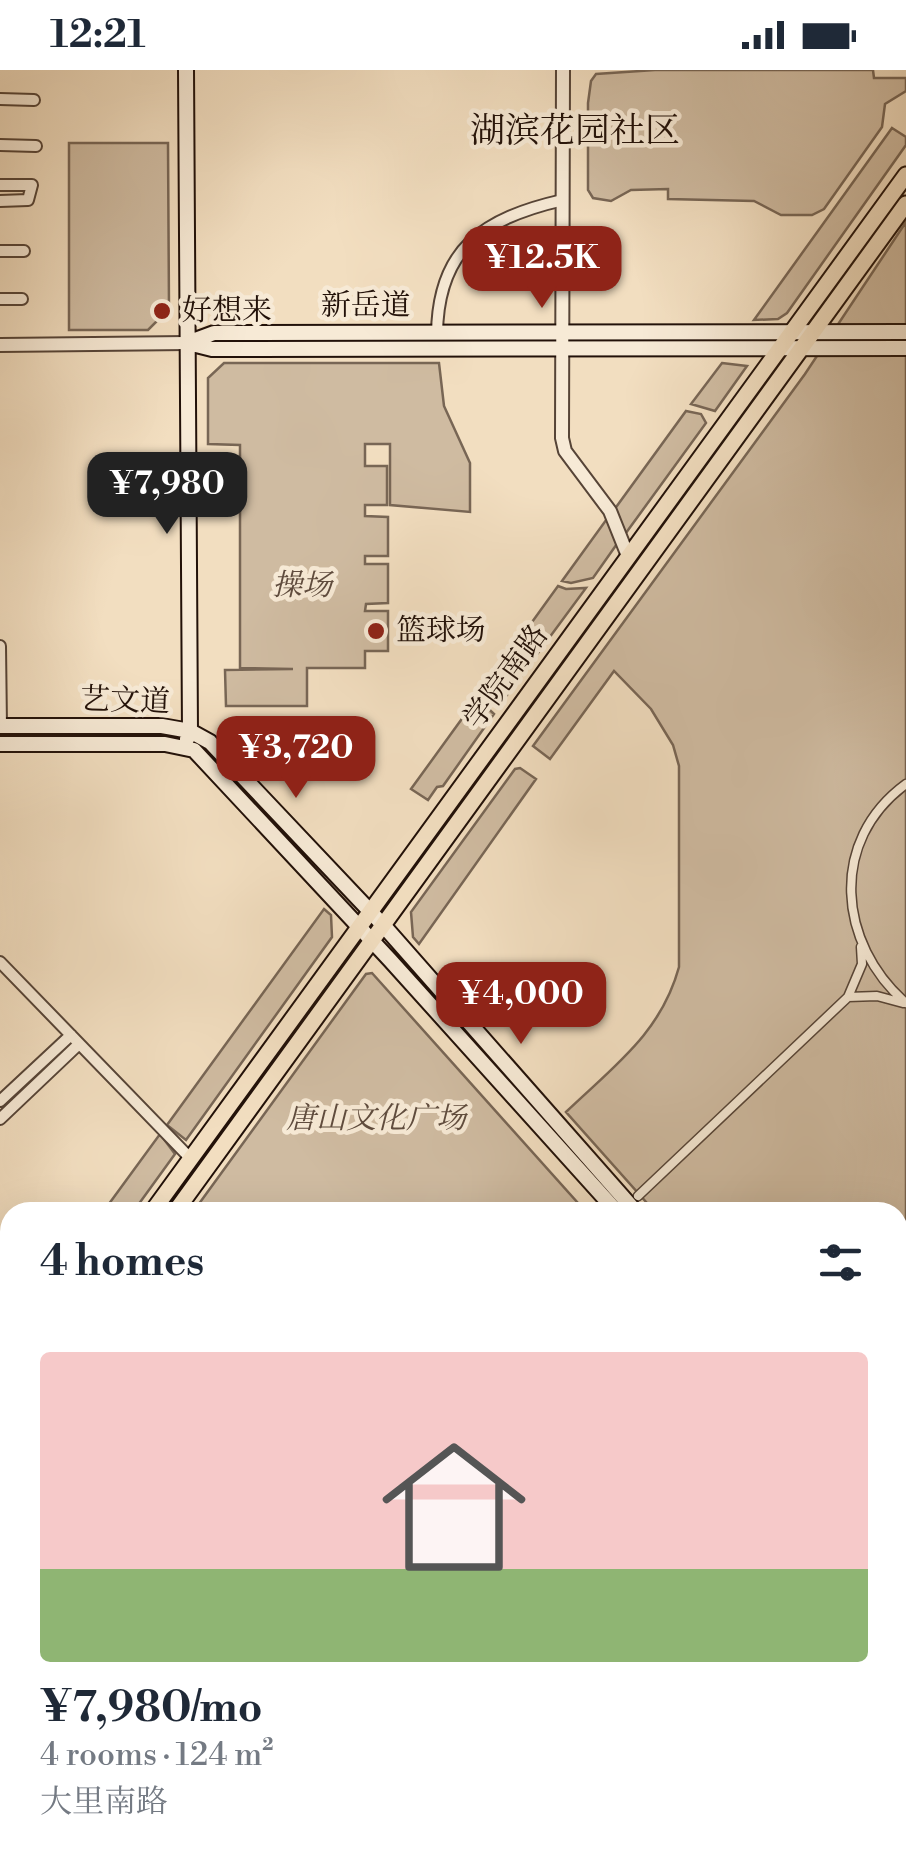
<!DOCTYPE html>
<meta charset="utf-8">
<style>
body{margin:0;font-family:"Libre Bodoni","Noto Serif SC",serif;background:#f6f6f7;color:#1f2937;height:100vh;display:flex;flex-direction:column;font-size:38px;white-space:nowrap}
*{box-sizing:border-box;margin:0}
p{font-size:32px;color:#747a83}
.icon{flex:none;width:55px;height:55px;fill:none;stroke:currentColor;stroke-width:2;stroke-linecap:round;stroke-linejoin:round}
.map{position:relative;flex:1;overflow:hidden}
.side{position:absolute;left:0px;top:1132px;width:908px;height:672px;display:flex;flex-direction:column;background:#fff;border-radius:30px 30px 0 0;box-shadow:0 10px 40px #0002}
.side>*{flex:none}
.price{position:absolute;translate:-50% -85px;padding:0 22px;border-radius:20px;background:#8f2418;color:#fff;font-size:32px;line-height:65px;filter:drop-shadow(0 2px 5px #0008)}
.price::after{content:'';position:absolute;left:50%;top:60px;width:30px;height:22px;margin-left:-15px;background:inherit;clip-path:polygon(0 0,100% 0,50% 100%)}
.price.selected{background:#222;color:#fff}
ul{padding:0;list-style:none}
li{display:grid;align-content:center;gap:20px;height:530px;padding:0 40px}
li+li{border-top:2px solid #e0e1e3}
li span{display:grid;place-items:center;height:310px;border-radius:10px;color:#555}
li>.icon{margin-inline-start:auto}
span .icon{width:180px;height:180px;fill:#fffc;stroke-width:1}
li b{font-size:42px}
h2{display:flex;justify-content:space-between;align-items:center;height:120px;padding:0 40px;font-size:42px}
.status{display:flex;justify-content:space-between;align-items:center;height:70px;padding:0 50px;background:#fff;direction:ltr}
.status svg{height:28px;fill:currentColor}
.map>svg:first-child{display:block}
.green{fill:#cfbba1;stroke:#786655;stroke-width:2.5}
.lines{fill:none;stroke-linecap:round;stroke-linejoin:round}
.pedestrian-casing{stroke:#564437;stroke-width:11}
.minor-casing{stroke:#564437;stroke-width:14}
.tertiary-casing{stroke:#564437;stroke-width:16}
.secondary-casing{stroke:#221109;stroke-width:18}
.primary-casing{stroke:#221109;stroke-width:19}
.pedestrian{stroke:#f7ead6;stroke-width:8}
.minor{stroke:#f7ead6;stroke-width:10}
.tertiary{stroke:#f7ead6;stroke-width:12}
.secondary{stroke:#f7ead6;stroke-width:14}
.primary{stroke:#f2dec0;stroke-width:15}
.poi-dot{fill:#8f2418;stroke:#f7ead6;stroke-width:4}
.labels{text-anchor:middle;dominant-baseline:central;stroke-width:9;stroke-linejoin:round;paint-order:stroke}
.street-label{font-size:30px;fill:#221109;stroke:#f7ead6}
.poi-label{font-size:30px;fill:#221109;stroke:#f7ead6;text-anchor:start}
.park-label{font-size:30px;font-style:italic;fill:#5f4c3e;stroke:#f7ead6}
.quarter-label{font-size:35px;fill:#221109;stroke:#f7ead6}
</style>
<div class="status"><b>12:21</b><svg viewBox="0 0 49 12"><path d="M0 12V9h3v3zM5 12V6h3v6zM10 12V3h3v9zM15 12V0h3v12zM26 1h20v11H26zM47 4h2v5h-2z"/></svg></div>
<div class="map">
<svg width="906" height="1803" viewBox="0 0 906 1803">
<rect width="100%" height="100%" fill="#f2dec0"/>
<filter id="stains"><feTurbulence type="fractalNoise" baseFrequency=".002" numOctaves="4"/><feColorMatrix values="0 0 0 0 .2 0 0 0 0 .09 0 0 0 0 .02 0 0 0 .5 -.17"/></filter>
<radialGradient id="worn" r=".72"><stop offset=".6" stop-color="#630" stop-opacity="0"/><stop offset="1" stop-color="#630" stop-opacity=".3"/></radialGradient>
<!-- green -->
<path class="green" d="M 873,0 L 874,8 L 906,8 L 906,21 L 885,34 L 882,57 L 824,139 L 812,145 L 781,145 L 754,131 L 668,129 L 668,119 L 631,120 L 611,131 L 593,128 L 588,120 L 588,33 L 591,11 L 596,4 L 655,0 Z
M 892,58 L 906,67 L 906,75 L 787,243 L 778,249 L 754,250 Z
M 69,73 L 168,73 L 169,239 L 148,260 L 69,260 Z
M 906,152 L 906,1803 L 308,1803 L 316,1795 L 898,1795 L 898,1142 L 655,1142 L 566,1042 C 614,996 661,963 679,897 L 679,696 L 673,675 L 651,639 L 614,601 L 550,689 L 533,676 L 805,304 Z
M 224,293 L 439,293 L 444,336 L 470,393 L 470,442 L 390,435 L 390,374 L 365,374 L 365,396 L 387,396 L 387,435 L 365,435 L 365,446 L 388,447 L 388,486 L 365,486 L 365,494 L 388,494 L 388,533 L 366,534 L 365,541 L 388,541 L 388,581 L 365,581 L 365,598 L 307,598 L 307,636 L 226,636 L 225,600 L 293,599 L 240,598 L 240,375 L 208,374 L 208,308 Z
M 722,293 L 747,296 L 715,341 L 691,334 Z
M 686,341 L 701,344 L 706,353 L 623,467 L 614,440 Z
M 609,446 L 619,471 L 593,508 L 571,513 L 562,511 Z
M 558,516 L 566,519 L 586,518 L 501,633 L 481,623 Z
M 477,628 L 494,644 L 443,716 L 437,717 L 428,730 L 411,719 Z
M 520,698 L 536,709 L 419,874 L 413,867 L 411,842 L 515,699 Z
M 324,839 L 331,845 L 332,867 L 186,1070 L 167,1055 Z
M 372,903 L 586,1142 L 193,1142 L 366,904 Z
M 160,1064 L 175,1084 L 133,1142 L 103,1142 Z
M 10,1393 L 10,1795 L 287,1795 L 279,1803 L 0,1803 L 0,1408 Z"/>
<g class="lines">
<!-- pedestrian casing -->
<g class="pedestrian-casing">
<path id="pedestrian" d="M 906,714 C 828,771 838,874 906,933
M 848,927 L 877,926 L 903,933
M 638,1126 L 848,927 L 862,894 L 861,877
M 898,1365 L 906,1372
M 898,1570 L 906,1552
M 532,1795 L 540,1803
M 832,1795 L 833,1803"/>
</g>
<!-- minor casing -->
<g class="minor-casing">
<path id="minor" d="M 0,29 L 34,30
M 0,75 L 36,76
M 0,115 L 32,115 L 28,130 L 0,131
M 0,181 L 24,181
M 0,229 L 22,229
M 437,264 C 438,178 484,148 563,130
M 0,576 L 1,656
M 0,892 L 191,1089
M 0,1031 L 71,965
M 0,1049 L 79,974"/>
</g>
<!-- tertiary casing -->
<g class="tertiary-casing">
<path id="tertiary" d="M 563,0 L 562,368 L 565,381 L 610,441 L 628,486
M 0,275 L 187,273
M 0,1237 L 10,1247"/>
</g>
<!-- secondary casing -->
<g class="secondary-casing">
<path id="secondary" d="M 186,0 L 190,661 L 187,669
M 187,273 L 214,263 L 906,262
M 188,273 L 212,279 L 906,278
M 0,656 L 162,656 L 190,661 L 210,672 L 384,856 L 636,1142
M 0,674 L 165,674 L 194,680 L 390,890 L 617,1142
M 898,1353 L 906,1353
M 298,1803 L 306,1795"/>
</g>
<!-- primary casing -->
<g class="primary-casing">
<path id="primary" d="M 152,1142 L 906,105
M 175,1142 L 906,134
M 0,1351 L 10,1337
M 0,1383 L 10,1369"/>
</g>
<!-- pedestrian -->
<use href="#pedestrian" class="pedestrian"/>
<!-- minor -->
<use href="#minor" class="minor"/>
<!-- tertiary -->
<use href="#tertiary" class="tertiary"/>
<!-- secondary -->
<use href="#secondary" class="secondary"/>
<!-- primary -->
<use href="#primary" class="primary"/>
</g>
<!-- markers -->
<g class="poi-dot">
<circle cx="162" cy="241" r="10"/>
<circle cx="376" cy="561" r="10"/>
</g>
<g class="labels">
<!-- street labels -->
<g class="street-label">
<text x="366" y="236">新岳道</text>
<text transform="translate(506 607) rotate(-54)">学院南路</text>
<text transform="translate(125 631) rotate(2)">艺文道</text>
</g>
<!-- poi labels -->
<g class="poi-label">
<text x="182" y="241">好想来</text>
<text x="396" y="561">篮球场</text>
</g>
<!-- park labels -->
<g class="park-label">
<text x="302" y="516">操场</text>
<text x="376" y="1049">唐山文化广场</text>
</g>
<!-- quarter labels -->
<g class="quarter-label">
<text x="575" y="61">湖滨花园社区</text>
</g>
</g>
<rect width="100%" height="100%" filter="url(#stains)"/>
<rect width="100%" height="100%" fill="url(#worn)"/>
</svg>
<b class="price" style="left:542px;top:241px">¥12.5K</b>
<b class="price selected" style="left:167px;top:467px">¥7,980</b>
<b class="price" style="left:296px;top:731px">¥3,720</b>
<b class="price" style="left:521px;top:977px">¥4,000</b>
<section class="side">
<h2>4 homes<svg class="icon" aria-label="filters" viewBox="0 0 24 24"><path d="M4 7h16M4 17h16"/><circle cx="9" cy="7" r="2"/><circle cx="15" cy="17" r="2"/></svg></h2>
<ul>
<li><span style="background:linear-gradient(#f6c9c9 70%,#8fb573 0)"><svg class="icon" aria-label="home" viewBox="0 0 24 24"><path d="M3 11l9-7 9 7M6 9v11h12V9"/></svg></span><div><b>¥7,980/mo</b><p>4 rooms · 124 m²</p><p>大里南路</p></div></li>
</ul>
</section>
</div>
